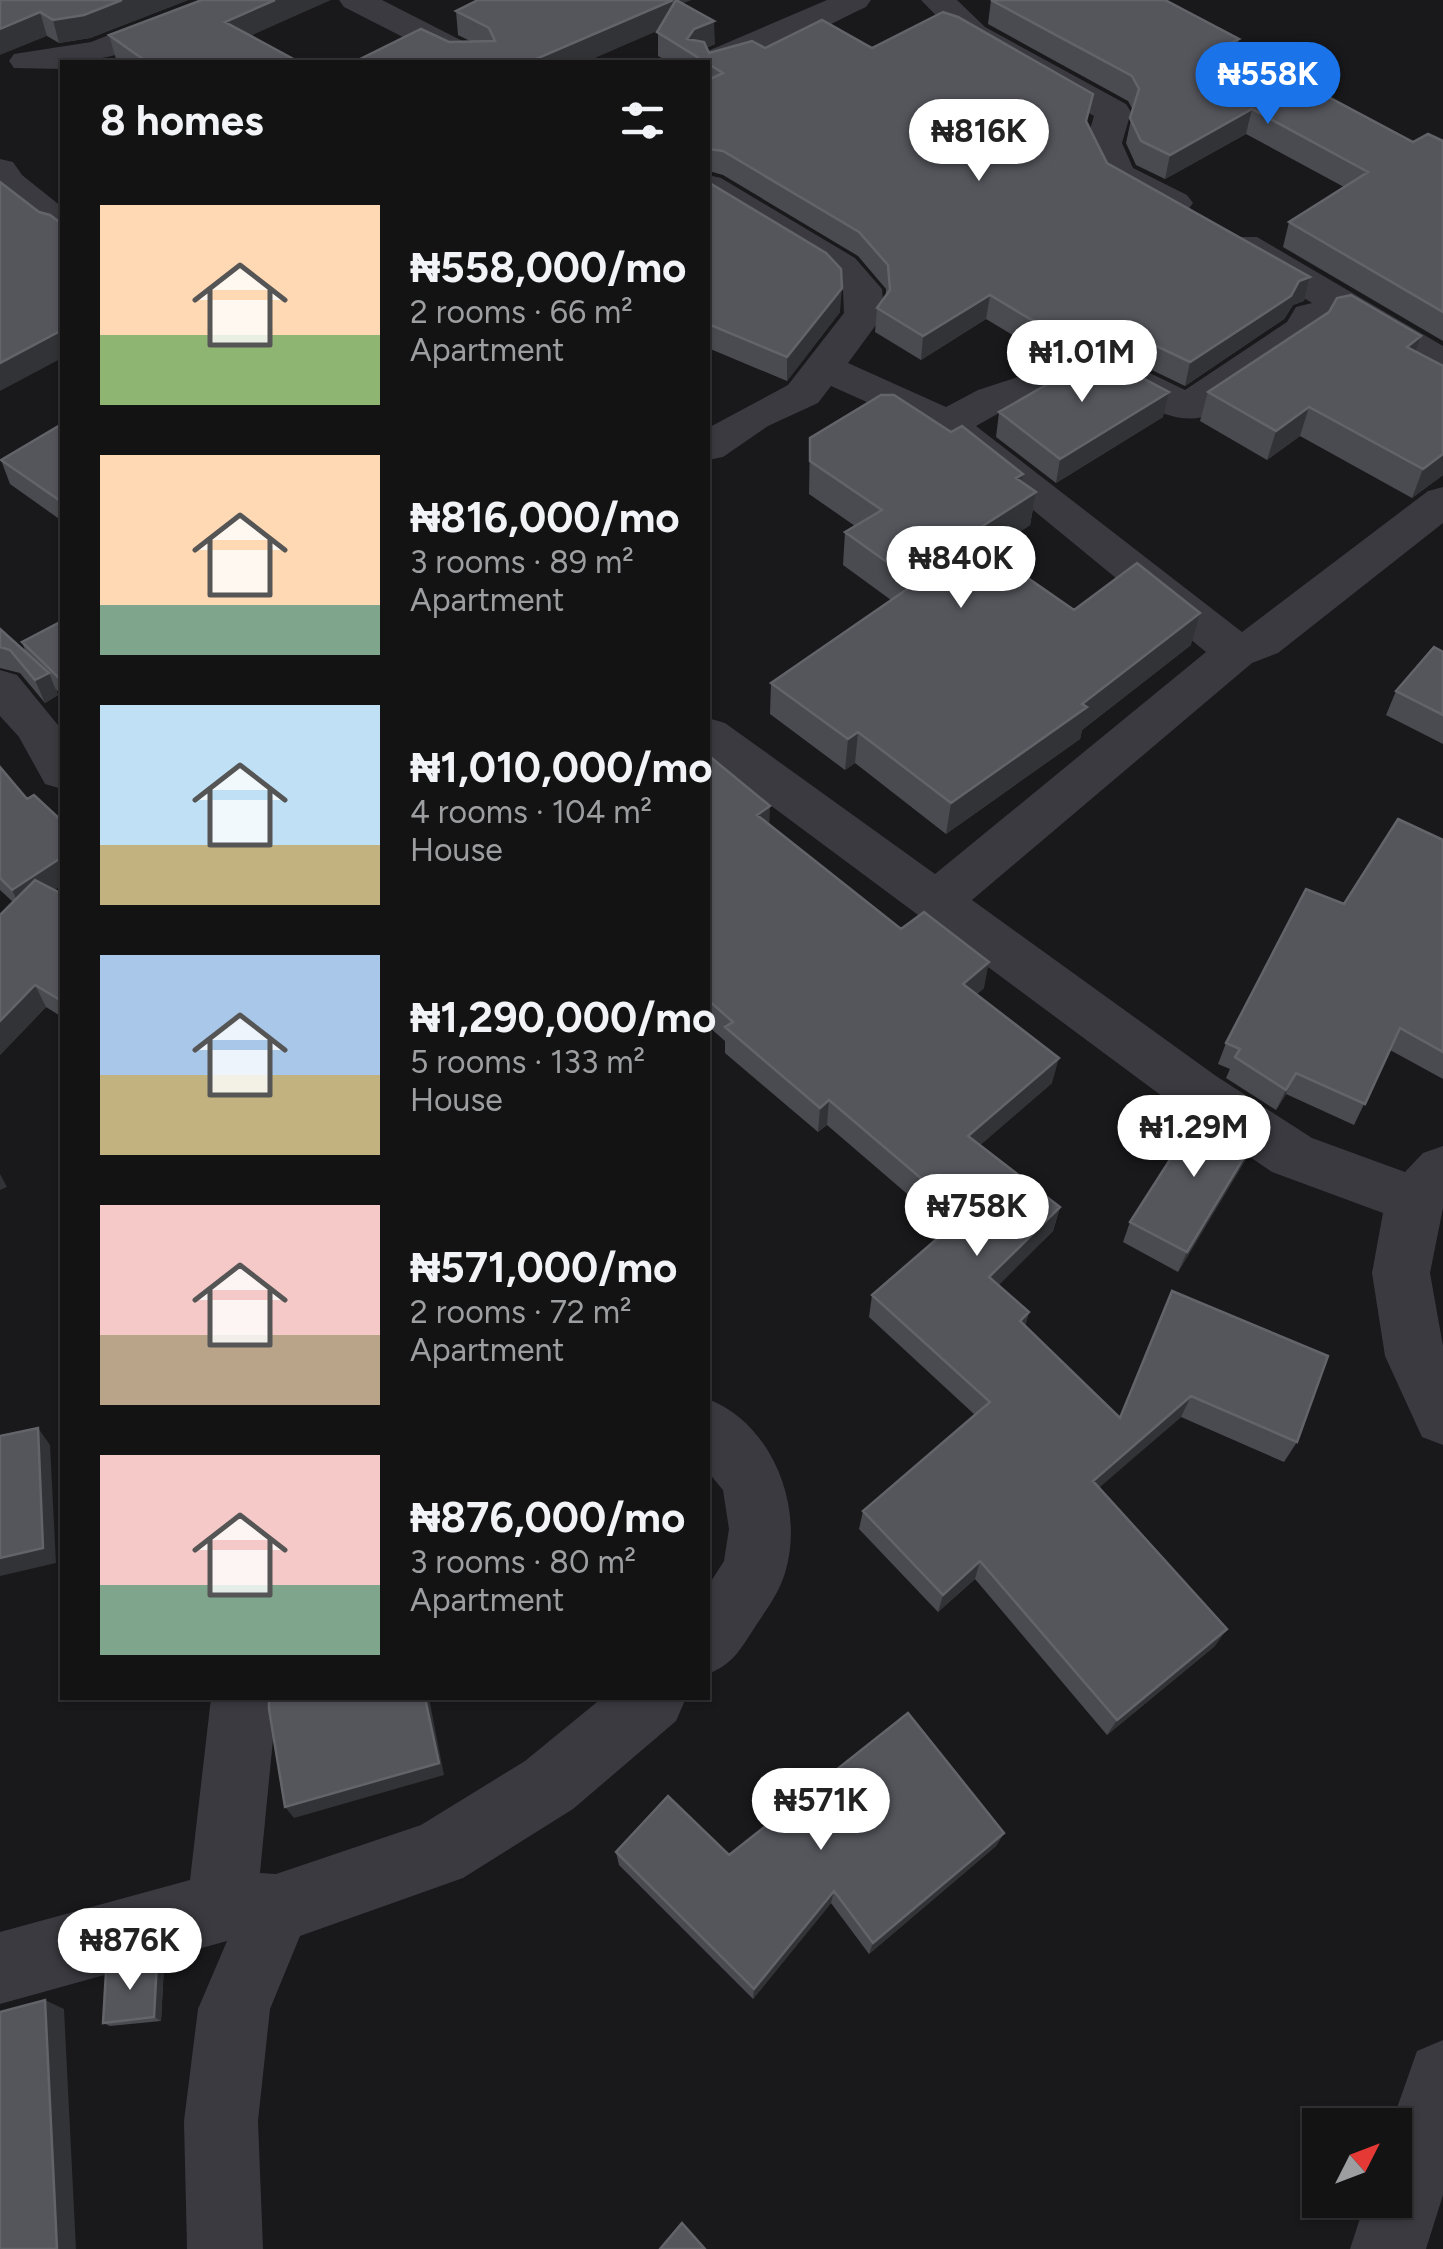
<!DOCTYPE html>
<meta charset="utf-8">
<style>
body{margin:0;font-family:Figtree,sans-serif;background:#1c1c1d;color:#f1f3f6;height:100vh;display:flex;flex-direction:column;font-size:38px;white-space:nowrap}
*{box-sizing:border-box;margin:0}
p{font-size:32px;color:#9d9ea0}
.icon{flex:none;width:55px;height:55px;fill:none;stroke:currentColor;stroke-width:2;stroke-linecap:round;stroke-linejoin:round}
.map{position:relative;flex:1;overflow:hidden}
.side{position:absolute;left:60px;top:60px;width:650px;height:1640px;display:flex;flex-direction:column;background:#131314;border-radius:0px;box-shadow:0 2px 8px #0004,0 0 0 2px #323234}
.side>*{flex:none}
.needle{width:65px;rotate:48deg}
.buttons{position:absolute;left:1302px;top:2108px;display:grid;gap:20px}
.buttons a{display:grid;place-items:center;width:110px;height:110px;border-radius:0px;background:#131314;box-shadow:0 2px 8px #0004,0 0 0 2px #323234;font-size:50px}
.price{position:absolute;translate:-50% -85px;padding:0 22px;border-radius:35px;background:#fff;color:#222;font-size:32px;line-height:65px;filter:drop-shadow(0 2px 5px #0008)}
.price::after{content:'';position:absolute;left:50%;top:60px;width:30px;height:22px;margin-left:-15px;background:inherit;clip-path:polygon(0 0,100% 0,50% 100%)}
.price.selected{background:#1a73e8;color:#fff}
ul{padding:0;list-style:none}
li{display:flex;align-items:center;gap:30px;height:250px;padding:0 40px}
li span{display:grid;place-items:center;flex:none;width:280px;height:200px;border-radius:0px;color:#555}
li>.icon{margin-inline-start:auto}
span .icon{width:120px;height:120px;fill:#fffc;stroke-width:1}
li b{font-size:42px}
h2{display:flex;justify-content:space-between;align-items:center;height:120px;padding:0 40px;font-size:42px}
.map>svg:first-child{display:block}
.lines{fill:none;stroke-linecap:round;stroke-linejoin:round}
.street{fill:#3a3a40;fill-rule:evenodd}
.wall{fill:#4a4b50}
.shaded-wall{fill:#323336}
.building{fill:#55565c;stroke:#62646a;stroke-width:2.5}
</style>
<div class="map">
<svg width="1443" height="2249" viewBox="0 0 1443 2249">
<rect width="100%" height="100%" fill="#19191b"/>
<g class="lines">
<!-- street -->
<path class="street" d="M 198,0 L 244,0 L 239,7 C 181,31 126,62 62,62 L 62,69 L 14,68 L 9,61 L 14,54 L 91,42 Z
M 339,0 L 382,0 L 490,55 L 495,62 L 452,62 L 344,7 Z
M 827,0 L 871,0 L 866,7 C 815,31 763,61 708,73 L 708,62 L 691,62 L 696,56 Z
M 921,0 L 957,0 L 985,27 L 1126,104 L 1131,112 L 1122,143 L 1133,168 L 1187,195 L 1193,203 L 1187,211 L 1161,211 L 1104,183 L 1086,143 L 1094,116 L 961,41 Z
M 0,159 L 13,162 L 22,175 L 62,207 L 62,236 L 49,233 L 0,194 Z
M 708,175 L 721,178 L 855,258 L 882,289 L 884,314 L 848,363 L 946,407 L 978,390 L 1102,350 L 1185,390 L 1287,322 L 1296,307 L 1312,303 L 1229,253 L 1224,245 L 1229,237 L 1257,237 L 1443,346 L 1443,376 L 1429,372 L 1342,320 L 1326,324 L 1318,338 L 1202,417 C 1168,426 1128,394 1099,378 L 1008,408 L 976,426 L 1242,632 L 1428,491 L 1443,487 L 1443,523 L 1278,653 L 1252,663 L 972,900 L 1216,1076 L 1312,1138 L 1405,1172 L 1423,1153 L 1443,1146 L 1443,1208 L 1430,1273 L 1443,1346 L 1443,1445 L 1422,1437 L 1385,1356 L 1372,1273 L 1383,1213 L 1272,1172 L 1178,1108 L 708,759 L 708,718 L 725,723 L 935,874 L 1206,652 L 943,436 L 831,386 L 818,403 L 768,426 L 723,457 L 708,460 L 708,428 L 788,385 L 844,313 L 843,291 L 827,274 L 708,202 Z
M 0,670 L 17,675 L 62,730 L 62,789 L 45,784 L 19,737 L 0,716 Z
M 708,1399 C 773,1424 805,1508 785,1573 C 779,1593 766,1610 755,1627 C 740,1650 733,1664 708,1674 L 708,1586 L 724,1561 L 729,1529 L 723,1490 L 708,1472 Z
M 211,1698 L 277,1698 L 260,1873 L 276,1874 L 421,1825 L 525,1761 L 602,1698 L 686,1698 L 676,1721 L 573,1809 L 463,1878 L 300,1936 L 270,2009 L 258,2121 L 263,2249 L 187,2249 L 184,2121 L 198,2009 L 227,1941 L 0,2004 L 0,1932 L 190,1880 Z
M 1443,2040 L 1443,2195 L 1426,2249 L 1350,2249 L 1366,2200 L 1395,2200 L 1395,2125 L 1391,2125 L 1417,2051 Z"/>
</g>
<!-- wall -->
<path class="wall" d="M 0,0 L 188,0 L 90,38 L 59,43 L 47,36 Z
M 991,0 L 1239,39 L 1237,49 L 1413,142 L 1443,141 L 1443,341 L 1283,247 L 1289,222 L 1344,187 L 1246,134 L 1165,179 L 1136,165 L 1126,143 L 1133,110 L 1128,101 L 988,24 Z
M 683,3 L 715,44 L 706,48 L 709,53 L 765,48 L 872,48 L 1088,124 L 1107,163 L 1310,277 L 1304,301 L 1293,305 L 1284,319 L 1185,386 L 1104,347 L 1056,361 L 986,319 L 921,360 L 875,332 L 877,308 L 886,295 L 886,289 L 858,256 L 723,175 L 709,171 L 708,172 L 708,62 L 669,62 L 658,56 L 658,30 L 585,62 L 354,62 L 449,42 L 472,42 L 458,35 L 456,11 Z
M 109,35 L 251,36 L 299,62 L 121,62 L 116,59 Z
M 708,182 L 840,312 L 787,381 L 708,348 Z
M 1421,336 L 1415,351 L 1443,366 L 1443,475 L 1412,498 L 1300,436 L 1267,460 L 1200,421 L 1208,392 Z
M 999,412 L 1163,417 L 1056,483 L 996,437 Z
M 62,424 L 62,521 L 10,484 L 1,460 Z
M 810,438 L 1022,483 L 1036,492 L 1030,525 L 989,552 L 1074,610 L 1191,645 L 1082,730 L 1080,739 L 946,834 L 855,763 L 845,770 L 770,714 L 771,683 L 891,600 L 843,565 L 845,532 L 855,526 L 809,494 Z
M 62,621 L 62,696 L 56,689 L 58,695 L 45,703 L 20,673 L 0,668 L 0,629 L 26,653 L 22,642 Z
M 1443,652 L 1443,744 L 1386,715 L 1396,691 Z
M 708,755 L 769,824 L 901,929 L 984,988 L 977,994 L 1052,1083 L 980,1145 L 1060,1207 L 1053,1231 L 998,1285 L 1029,1312 L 1025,1326 L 1120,1418 L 1172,1291 L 1297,1442 L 1284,1462 L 1181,1417 L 1099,1487 L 1215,1646 L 1107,1735 L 975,1579 L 938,1612 L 859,1529 L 863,1511 L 975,1415 L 869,1317 L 872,1295 L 948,1229 L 827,1125 L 818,1132 L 725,1053 L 725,1041 L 708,1026 Z
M 0,767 L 27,799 L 62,821 L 62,885 L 54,890 L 62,894 L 62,1017 L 46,1007 L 0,1055 L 13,902 L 0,890 Z
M 1443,840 L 1443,1079 L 1390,1050 L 1354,1125 L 1286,1094 L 1276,1110 L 1226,1078 L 1230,1069 L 1218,1064 L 1226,1043 L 1344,904 Z
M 1246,1159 L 1178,1272 L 1123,1242 L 1130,1222 Z
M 1004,1833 L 996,1846 L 869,1954 L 831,1903 L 753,1999 L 619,1865 L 616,1852 L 729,1855 Z
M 164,1966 L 161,2021 L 110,2026 L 103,2023 Z"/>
<!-- shaded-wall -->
<path class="shaded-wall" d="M 122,0 L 188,0 L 90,38 L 59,43 L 53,20 Z
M 275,0 L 331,0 L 230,45 L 225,22 Z
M 657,0 L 692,0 L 675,6 L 676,23 L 585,62 L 529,62 Z
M 40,12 L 47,36 L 0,55 L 0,29 Z
M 714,21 L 715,44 L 695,53 L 687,39 L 694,29 Z
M 1252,109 L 1246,134 L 1165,179 L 1170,155 Z
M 1310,277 L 1304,301 L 1293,305 L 1284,319 L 1185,386 L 1190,362 L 1299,281 Z
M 842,288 L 840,312 L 787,381 L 787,357 Z
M 990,295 L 986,319 L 921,360 L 923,336 Z
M 1108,323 L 1104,347 L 1056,361 L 1060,337 Z
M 62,330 L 62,358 L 0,391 L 0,363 Z
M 1421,336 L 1411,365 L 1407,347 Z
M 1169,392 L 1163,417 L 1056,483 L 1060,459 Z
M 1309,407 L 1300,436 L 1267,460 L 1276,431 Z
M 1443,454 L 1443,475 L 1412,498 L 1423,469 Z
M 1023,474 L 1019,503 L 1036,492 L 1030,525 L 962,569 L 967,536 L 1016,478 Z
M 1200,613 L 1191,645 L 1082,730 L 1080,739 L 946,834 L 951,803 Z
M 49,673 L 58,695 L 45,703 L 35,680 Z
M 858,732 L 855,763 L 845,770 L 848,739 Z
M 770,806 L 769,834 L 757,815 Z
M 62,857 L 62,885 L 22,911 L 12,890 Z
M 989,962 L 984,988 L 958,1010 L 963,984 Z
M 35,985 L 46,1007 L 0,1055 L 0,1021 Z
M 1059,1058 L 1052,1083 L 963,1160 L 968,1136 Z
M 1296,1073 L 1286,1094 L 1276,1110 L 1286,1090 Z
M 829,1100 L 827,1125 L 818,1132 L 820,1108 Z
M 1255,1139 L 1246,1159 L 1178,1272 L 1187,1252 Z
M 0,1174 L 7,1187 L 0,1190 Z
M 1060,1207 L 1053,1231 L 984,1300 L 989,1277 Z
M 1029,1312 L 1023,1334 L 1020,1321 Z
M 1191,1396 L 1181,1417 L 1085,1500 L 1093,1481 Z
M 38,1428 L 50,1445 L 56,1563 L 0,1576 L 0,1558 Z
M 980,1561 L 975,1579 L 938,1612 L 943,1595 Z
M 1227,1629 L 1215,1646 L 1107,1735 L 1117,1720 Z
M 425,1698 L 429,1698 L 444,1775 L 294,1818 L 285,1807 Z
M 1004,1833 L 996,1846 L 869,1954 L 873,1943 Z
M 834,1891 L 831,1903 L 753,1999 L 754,1989 Z
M 157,1961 L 164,1966 L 161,2021 L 154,2017 Z
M 45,2000 L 64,2009 L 76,2249 L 57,2249 Z"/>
<!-- building -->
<path class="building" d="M 0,0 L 122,0 L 84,15 L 53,20 L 40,12 L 0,29 Z
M 202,0 L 275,0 L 225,22 L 299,62 L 147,62 L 109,35 Z
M 478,0 L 673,0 L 529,62 L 354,62 L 421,29 L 449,42 L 495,41 L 489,28 L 456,11 Z
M 676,0 L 714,21 L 694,29 L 687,39 L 704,42 L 709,53 L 752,41 L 765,48 L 822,20 L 872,48 L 943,12 L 958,17 L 1093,94 L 1086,121 L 1107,163 L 1310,277 L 1299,281 L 1291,296 L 1190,362 L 1108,323 L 1060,337 L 990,295 L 923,336 L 877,308 L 890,290 L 888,265 L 859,232 L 723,151 L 708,149 L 708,80 L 723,73 L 657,32 Z
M 991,0 L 1165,0 L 1239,39 L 1229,44 L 1413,142 L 1428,134 L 1443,141 L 1443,312 L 1289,222 L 1368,172 L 1252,109 L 1170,155 L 1141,141 L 1130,118 L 1139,89 L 1132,76 Z
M 0,182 L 39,212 L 50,215 L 62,224 L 62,330 L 0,363 Z
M 708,182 L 826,253 L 841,269 L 842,288 L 787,357 L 708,324 Z
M 1351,295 L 1421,336 L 1407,347 L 1443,366 L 1443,454 L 1423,469 L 1309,407 L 1276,431 L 1208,392 L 1329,312 L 1337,298 Z
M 1103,357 L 1169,392 L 1060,459 L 999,412 L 1081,365 Z
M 881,395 L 894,395 L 951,432 L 962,426 L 1023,474 L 1016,478 L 1036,492 L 967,536 L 1074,610 L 1137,563 L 1200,613 L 1082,704 L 1087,707 L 951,803 L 858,732 L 848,739 L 771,683 L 916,583 L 845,532 L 882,510 L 810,461 L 810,438 Z
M 62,424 L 62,502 L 1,460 Z
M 62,621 L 62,681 L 22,642 Z
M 0,629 L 49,673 L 35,680 L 10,650 L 0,647 Z
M 1434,647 L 1443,652 L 1443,715 L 1396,691 Z
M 708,755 L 770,806 L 757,815 L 901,929 L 924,912 L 989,962 L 963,984 L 1059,1058 L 968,1136 L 1060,1207 L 989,1277 L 1029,1312 L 1020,1321 L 1120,1418 L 1172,1291 L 1328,1356 L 1297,1442 L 1191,1396 L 1093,1481 L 1227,1629 L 1117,1720 L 980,1561 L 943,1595 L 863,1511 L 990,1402 L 872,1295 L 961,1218 L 953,1211 L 956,1208 L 829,1100 L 820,1108 L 725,1027 L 733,1022 L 708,1000 Z
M 0,767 L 27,799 L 34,795 L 62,821 L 62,857 L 12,890 L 0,878 Z
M 1398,819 L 1443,840 L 1443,1052 L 1400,1028 L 1365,1104 L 1296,1073 L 1286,1090 L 1235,1057 L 1240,1049 L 1226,1043 L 1306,889 L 1344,904 Z
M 35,880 L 62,894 L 62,1001 L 35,985 L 0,1021 L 0,915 Z
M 1205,1105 L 1255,1139 L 1187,1252 L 1130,1222 Z
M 38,1428 L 43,1548 L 0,1558 L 0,1436 Z
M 269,1698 L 425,1698 L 439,1763 L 285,1807 L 269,1709 Z
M 908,1713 L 1004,1833 L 873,1943 L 834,1891 L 754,1989 L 616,1852 L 668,1796 L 729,1855 Z
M 157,1961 L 154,2017 L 103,2023 L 106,1972 Z
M 45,2000 L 57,2249 L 0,2249 L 0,2012 Z
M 682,2223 L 705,2249 L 660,2249 Z"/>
</svg>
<div class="buttons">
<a><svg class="needle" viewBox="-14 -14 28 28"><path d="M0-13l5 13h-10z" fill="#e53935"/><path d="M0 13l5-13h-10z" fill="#9d9ea0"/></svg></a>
</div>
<b class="price selected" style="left:1268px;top:127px">₦558K</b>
<b class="price" style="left:979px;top:184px">₦816K</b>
<b class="price" style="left:1082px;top:405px">₦1.01M</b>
<b class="price" style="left:961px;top:611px">₦840K</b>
<b class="price" style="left:1194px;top:1180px">₦1.29M</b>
<b class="price" style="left:977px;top:1259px">₦758K</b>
<b class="price" style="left:821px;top:1853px">₦571K</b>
<b class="price" style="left:130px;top:1993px">₦876K</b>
<section class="side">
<h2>8 homes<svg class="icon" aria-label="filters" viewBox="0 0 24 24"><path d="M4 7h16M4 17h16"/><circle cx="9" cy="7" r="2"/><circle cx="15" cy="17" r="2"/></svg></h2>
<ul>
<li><span style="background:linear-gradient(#ffd9b3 65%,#8fb573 0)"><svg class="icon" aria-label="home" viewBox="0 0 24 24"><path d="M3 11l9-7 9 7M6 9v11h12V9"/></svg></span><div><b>₦558,000/mo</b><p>2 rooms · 66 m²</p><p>Apartment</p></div></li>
<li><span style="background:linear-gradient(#ffd9b3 75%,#7fa58c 0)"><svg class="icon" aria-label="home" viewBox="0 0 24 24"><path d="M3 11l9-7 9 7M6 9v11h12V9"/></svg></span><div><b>₦816,000/mo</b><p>3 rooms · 89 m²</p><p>Apartment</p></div></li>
<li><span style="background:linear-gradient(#bfe0f5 70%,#c2b280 0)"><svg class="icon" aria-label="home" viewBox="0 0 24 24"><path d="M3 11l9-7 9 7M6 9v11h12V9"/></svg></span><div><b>₦1,010,000/mo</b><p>4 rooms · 104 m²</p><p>House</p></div></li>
<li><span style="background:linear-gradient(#a9c7e8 60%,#c2b280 0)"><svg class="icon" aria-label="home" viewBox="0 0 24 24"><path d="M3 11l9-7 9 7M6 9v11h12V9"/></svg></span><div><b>₦1,290,000/mo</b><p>5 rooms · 133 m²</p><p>House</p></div></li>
<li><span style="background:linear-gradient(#f6c9c9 65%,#b9a48a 0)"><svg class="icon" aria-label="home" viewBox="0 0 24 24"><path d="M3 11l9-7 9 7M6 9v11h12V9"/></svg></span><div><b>₦571,000/mo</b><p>2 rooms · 72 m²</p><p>Apartment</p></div></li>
<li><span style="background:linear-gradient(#f6c9c9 65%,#7fa58c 0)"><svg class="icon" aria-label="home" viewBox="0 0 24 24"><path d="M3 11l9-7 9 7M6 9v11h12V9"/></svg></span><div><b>₦876,000/mo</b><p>3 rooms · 80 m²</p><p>Apartment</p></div></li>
</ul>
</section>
</div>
